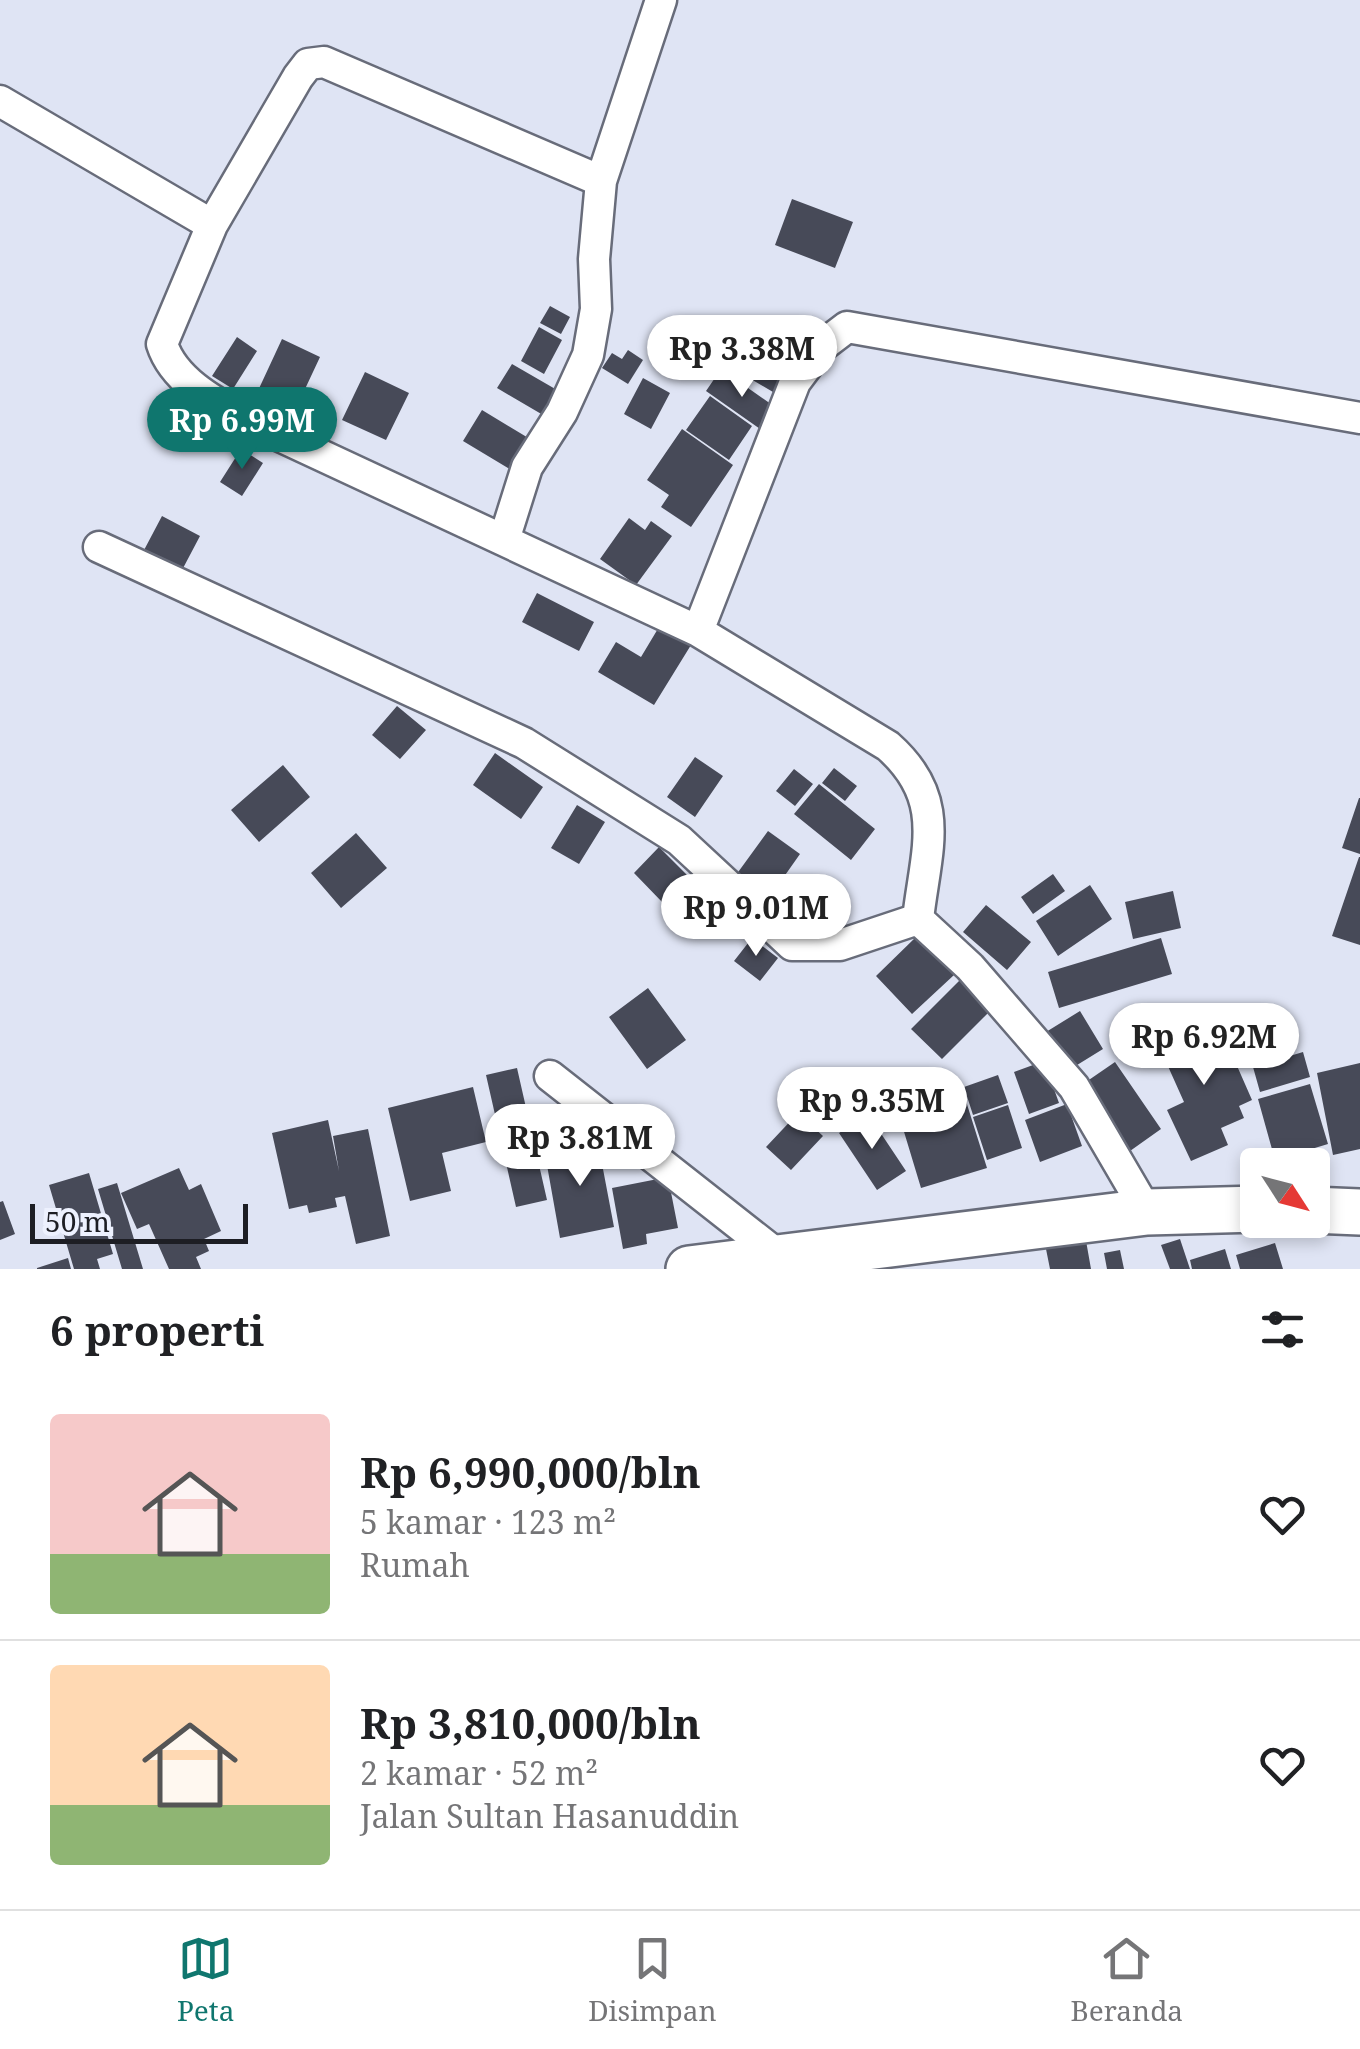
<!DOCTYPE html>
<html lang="id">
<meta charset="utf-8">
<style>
body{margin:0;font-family:"Noto Serif",serif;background:#f6f6f6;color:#202124;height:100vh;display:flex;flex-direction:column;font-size:38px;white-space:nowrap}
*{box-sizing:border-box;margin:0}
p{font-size:32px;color:#757577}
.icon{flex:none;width:55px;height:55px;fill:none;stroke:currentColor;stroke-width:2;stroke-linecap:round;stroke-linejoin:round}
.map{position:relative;height:1269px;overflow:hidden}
.drawer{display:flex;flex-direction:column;background:#fff;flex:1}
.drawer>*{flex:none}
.needle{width:65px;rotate:126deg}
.tools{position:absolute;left:1240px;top:1148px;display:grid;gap:20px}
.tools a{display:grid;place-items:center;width:90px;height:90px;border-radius:10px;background:#fff;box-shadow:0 5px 15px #0003;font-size:50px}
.scale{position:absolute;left:30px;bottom:25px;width:218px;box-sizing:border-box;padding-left:10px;border:5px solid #1d1e24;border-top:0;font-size:28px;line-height:35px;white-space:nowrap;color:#1d1e24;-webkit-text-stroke:8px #edf1fe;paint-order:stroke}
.price{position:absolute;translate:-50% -85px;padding:0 22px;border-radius:35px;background:#fff;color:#222;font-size:32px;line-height:65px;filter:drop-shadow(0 2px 5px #0008)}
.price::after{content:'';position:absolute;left:50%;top:60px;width:30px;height:22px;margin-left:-15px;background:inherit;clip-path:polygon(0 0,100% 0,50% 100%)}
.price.active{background:#0f766e;color:#fff}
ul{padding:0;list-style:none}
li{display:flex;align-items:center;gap:30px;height:250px;padding:0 50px}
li+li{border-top:2px solid #e0e0e0}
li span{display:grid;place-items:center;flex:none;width:280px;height:200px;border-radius:10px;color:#555}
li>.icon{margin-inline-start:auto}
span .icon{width:120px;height:120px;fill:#fffc;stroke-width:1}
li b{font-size:42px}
h2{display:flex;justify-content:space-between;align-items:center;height:120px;padding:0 50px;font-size:42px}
.dock{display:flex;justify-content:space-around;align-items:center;height:140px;border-top:2px solid #e0e0e0;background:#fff;font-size:28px;color:#757577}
.dock a{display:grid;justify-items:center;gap:5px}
.dock .active{color:#0f766e}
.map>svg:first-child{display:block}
.building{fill:#474a58}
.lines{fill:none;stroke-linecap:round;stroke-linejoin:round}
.street-casing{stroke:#686c7a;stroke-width:35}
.secondary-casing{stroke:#686c7a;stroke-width:50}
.street{stroke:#fff;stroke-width:30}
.secondary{stroke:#fff;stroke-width:45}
</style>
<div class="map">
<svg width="1360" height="1269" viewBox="0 0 1360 1269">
<rect width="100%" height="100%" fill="#dfe4f4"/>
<!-- building -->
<path class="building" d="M 792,199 L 853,222 L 835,268 L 775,245 Z
M 550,306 L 570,317 L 561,334 L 540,323 Z
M 751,325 L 796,352 L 773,392 L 727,365 Z
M 539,327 L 562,340 L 544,374 L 521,361 Z
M 237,337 L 257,351 L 233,389 L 212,376 Z
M 282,339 L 320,357 L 298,404 L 306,408 L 295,431 L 249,410 Z
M 628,350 L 643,360 L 628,384 L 602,368 L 612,353 L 622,359 Z
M 512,364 L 557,390 L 543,415 L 497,388 Z
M 721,369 L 778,409 L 763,431 L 706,391 Z
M 365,372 L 409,393 L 386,440 L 342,420 Z
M 643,378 L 670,393 L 651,429 L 624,414 Z
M 710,396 L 752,426 L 729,460 L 686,430 Z
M 482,410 L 540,445 L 521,476 L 463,441 Z
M 682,429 L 733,465 L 691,527 L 661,507 L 669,495 L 647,480 Z
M 241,449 L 263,463 L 242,496 L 220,482 Z
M 162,516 L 200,536 L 181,572 L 143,552 Z
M 629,518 L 645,530 L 651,521 L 672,536 L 636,585 L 600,559 Z
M 537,593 L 594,622 L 579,651 L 522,622 Z
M 659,627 L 691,645 L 654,705 L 598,672 L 616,642 L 641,657 Z
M 397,706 L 426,730 L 400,759 L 372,735 Z
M 495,753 L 543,787 L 521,819 L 473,785 Z
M 695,757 L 723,776 L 695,817 L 667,797 Z
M 283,765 L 310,797 L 259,842 L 231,810 Z
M 834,768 L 857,786 L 845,801 L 822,783 Z
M 794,769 L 813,784 L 795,806 L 776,791 Z
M 819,784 L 875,829 L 851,860 L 794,814 Z
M 1359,798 L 1360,798 L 1360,854 L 1342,848 Z
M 577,805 L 605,822 L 579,864 L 551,848 Z
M 768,831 L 800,854 L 769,898 L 736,875 Z
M 356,833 L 387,868 L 341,908 L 311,873 Z
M 659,847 L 689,877 L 663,903 L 634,873 Z
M 1359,857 L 1360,857 L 1360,945 L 1332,936 Z
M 1053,874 L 1065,891 L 1033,914 L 1021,897 Z
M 1090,885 L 1112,919 L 1058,956 L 1036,921 Z
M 1173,891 L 1181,928 L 1133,939 L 1125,902 Z
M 986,905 L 1031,942 L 1007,970 L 963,932 Z
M 917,936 L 954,975 L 912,1014 L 876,976 Z
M 752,938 L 778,958 L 760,981 L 734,961 Z
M 1161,938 L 1172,974 L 1059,1008 L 1048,972 Z
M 962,978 L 993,1008 L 942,1059 L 911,1029 Z
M 648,988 L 686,1040 L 647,1069 L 609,1017 Z
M 1080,1011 L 1103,1049 L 1069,1070 L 1046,1032 Z
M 1216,1018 L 1252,1100 L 1239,1106 L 1244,1118 L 1221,1128 L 1228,1145 L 1191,1161 L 1167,1110 L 1184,1102 L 1158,1044 Z
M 1303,1052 L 1310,1077 L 1260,1092 L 1253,1067 Z
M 1044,1061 L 1059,1103 L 1029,1114 L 1014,1072 Z
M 1115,1062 L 1161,1129 L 1130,1151 L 1083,1084 Z
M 1360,1063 L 1360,1149 L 1333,1155 L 1317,1073 Z
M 517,1068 L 547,1200 L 516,1207 L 486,1075 Z
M 998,1075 L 1008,1103 L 973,1115 L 964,1087 Z
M 960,1082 L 987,1168 L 921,1188 L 895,1102 Z
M 1310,1084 L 1328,1144 L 1275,1160 L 1258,1099 Z
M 473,1087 L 486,1142 L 442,1153 L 451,1191 L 410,1201 L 388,1108 Z
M 1067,1104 L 1082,1146 L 1040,1162 L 1025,1120 Z
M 1008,1105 L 1022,1148 L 987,1160 L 973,1117 Z
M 798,1113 L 823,1136 L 791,1170 L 766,1147 Z
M 868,1114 L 906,1171 L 877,1190 L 839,1133 Z
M 328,1120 L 339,1171 L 333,1136 L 368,1129 L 390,1236 L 356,1244 L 345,1196 L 335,1198 L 337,1207 L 309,1213 L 307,1205 L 289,1209 L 272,1133 Z
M 605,1142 L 609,1167 L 603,1169 L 614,1227 L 560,1238 L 545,1154 Z
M 179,1168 L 189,1190 L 201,1184 L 221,1231 L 204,1239 L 209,1251 L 196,1257 L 201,1269 L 169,1269 L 149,1224 L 137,1229 L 121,1193 Z
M 89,1173 L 113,1254 L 97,1259 L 100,1269 L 74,1269 L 49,1185 Z
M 668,1177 L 678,1228 L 646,1234 L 647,1244 L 623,1249 L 612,1188 Z
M 117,1183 L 143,1269 L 122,1269 L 98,1189 Z
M 3,1201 L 15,1234 L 0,1240 L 0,1202 Z
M 1085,1235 L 1091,1269 L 1050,1269 L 1045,1244 Z
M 1180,1239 L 1190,1269 L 1170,1269 L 1161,1245 Z
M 1275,1243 L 1283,1269 L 1240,1269 L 1236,1255 Z
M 1225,1249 L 1231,1269 L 1192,1269 L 1190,1260 Z
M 1120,1250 L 1124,1269 L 1107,1269 L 1104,1253 Z
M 68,1258 L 71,1269 L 37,1269 L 37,1268 Z"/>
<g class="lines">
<!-- street casing -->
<g class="street-casing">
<path id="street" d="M 0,101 L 212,225 L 162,344 C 174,382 218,404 250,422 L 698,631 L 888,746 C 948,799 926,849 918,919
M 212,225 L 298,77 L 308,64 L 324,62 L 601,181
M 504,540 L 527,467 L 562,412 L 588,355 L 596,309 L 594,259 L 601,181 L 661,0
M 99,547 L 524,743 L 679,840 L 792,945 L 840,945 L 918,919 L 970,967 L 1074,1087 L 1147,1212
M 698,631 L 795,382 L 822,346 L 847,327 L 1360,418
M 550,1076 L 779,1256"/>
</g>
<!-- secondary casing -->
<g class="secondary-casing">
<path id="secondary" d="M 1312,1210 L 1360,1212
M 689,1269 L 1147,1212 L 1258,1209"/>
</g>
<!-- street -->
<use href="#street" class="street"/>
<!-- secondary -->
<use href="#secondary" class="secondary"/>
</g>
</svg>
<div class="tools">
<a><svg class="needle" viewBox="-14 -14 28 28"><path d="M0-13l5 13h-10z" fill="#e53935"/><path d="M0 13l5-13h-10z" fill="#757577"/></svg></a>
</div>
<div class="scale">50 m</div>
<b class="price" style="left:742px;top:400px">Rp 3.38M</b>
<b class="price active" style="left:242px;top:472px">Rp 6.99M</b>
<b class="price" style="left:756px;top:959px">Rp 9.01M</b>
<b class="price" style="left:1204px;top:1088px">Rp 6.92M</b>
<b class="price" style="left:872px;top:1152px">Rp 9.35M</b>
<b class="price" style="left:580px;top:1189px">Rp 3.81M</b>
</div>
<section class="drawer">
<h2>6 properti<svg class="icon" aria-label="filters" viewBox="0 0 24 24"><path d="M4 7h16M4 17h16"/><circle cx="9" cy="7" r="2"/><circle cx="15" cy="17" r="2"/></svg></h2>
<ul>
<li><span style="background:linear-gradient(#f6c9c9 70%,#8fb573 0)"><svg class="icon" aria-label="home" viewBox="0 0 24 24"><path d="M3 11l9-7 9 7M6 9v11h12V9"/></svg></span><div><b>Rp 6,990,000/bln</b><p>5 kamar · 123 m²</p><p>Rumah</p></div><svg class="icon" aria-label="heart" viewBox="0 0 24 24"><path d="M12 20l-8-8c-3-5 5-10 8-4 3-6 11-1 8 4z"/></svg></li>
<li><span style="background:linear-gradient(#ffd9b3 70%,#8fb573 0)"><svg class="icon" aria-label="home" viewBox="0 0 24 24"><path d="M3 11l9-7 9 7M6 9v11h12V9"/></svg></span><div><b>Rp 3,810,000/bln</b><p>2 kamar · 52 m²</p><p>Jalan Sultan Hasanuddin</p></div><svg class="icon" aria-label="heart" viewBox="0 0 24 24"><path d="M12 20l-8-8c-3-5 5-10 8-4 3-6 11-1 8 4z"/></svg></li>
</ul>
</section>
<nav class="dock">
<a class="active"><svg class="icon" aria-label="map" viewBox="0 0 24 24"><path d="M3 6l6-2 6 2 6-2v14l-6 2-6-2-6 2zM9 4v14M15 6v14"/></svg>Peta</a>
<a><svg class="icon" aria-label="saved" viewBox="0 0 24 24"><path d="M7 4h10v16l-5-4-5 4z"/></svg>Disimpan</a>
<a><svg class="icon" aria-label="home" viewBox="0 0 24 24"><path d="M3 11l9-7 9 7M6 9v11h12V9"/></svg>Beranda</a>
</nav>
